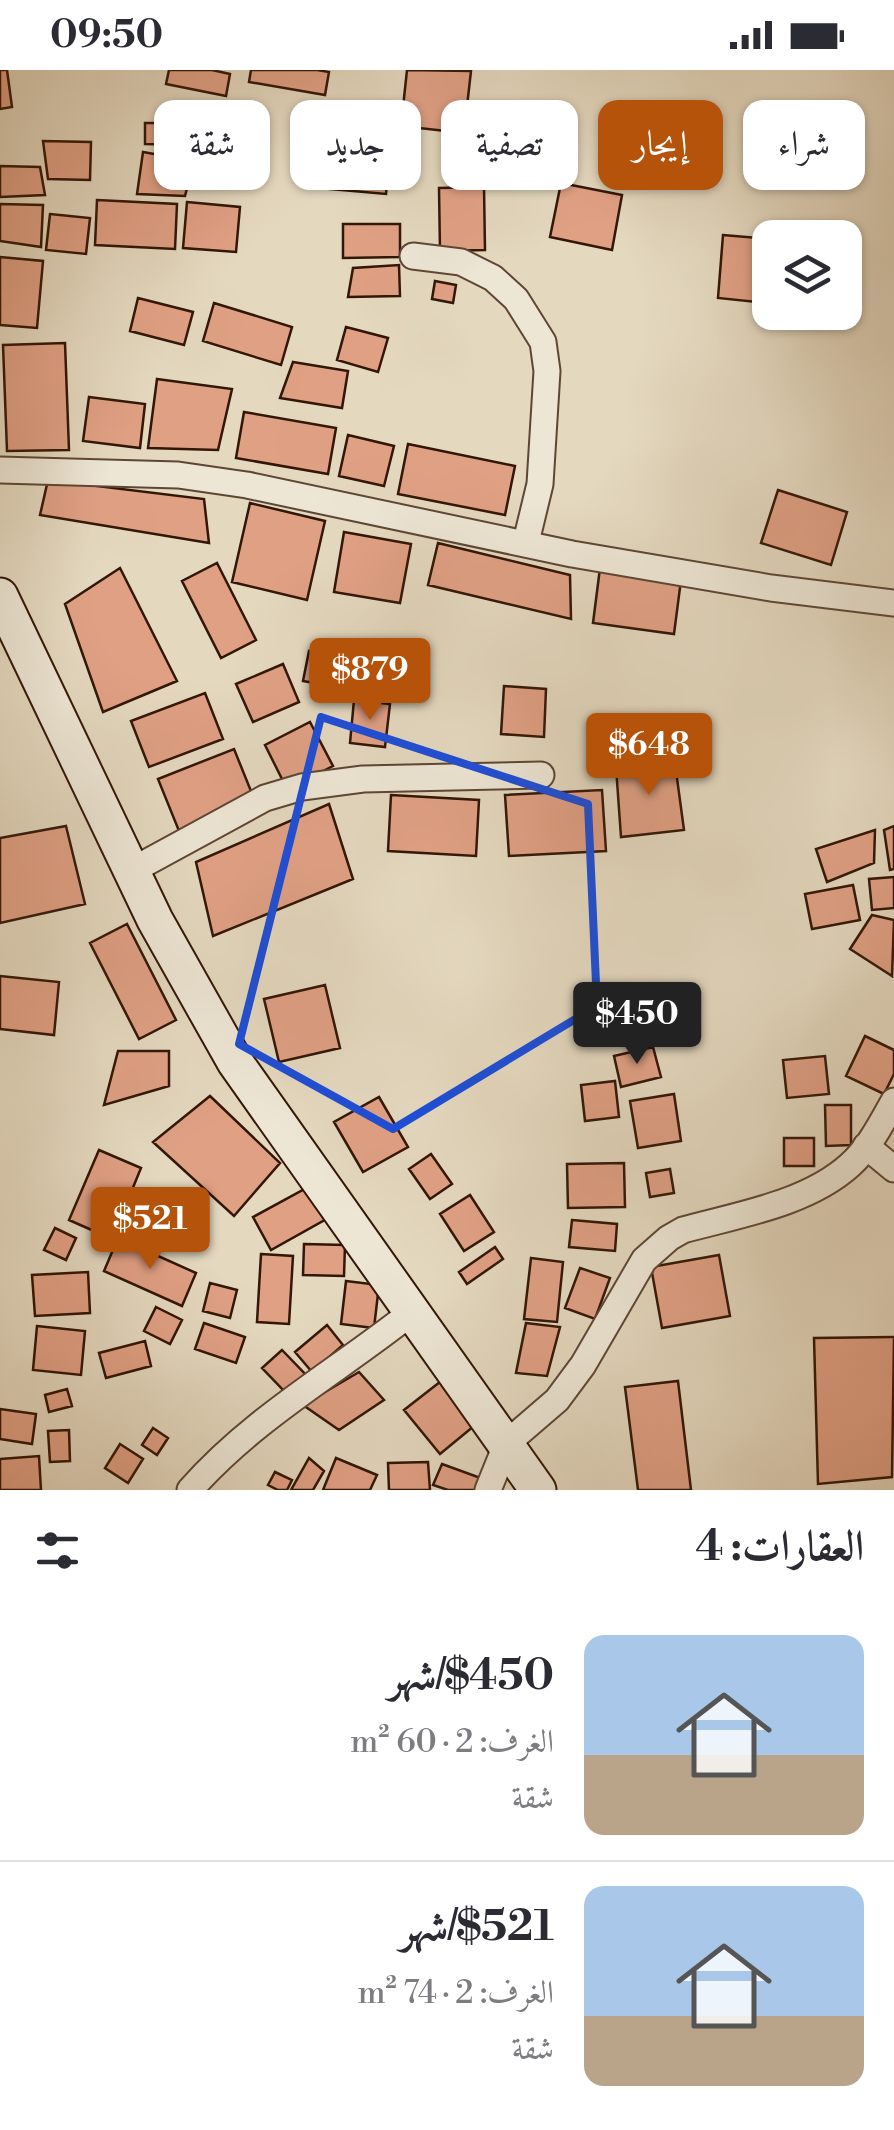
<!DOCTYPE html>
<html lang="ar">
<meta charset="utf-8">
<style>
body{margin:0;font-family:"Libre Bodoni",Amiri,serif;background:#f7f7f7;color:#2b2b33;direction:rtl;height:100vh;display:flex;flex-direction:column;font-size:38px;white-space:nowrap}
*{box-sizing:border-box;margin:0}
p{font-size:32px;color:#7c7c81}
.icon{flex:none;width:55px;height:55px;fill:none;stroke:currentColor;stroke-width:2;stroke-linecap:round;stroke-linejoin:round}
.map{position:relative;height:1420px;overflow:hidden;direction:ltr}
.side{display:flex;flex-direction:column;background:#fff;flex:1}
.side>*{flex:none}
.banner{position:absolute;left:30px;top:30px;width:835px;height:90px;direction:rtl;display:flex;gap:20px}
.controls{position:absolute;left:752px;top:150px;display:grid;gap:20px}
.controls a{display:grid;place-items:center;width:110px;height:110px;border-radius:20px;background:#fff;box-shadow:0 2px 8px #0004;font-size:50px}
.price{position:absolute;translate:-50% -85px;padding:0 22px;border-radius:10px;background:#b45309;color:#fff;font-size:32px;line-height:65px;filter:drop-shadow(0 2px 5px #0008)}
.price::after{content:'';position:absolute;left:50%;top:60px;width:30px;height:22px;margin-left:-15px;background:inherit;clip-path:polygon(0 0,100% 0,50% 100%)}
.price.on{background:#222;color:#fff}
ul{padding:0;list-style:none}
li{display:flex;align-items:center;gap:30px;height:250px;padding:0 30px}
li+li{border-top:2px solid #e1e1e2}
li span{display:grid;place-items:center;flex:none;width:280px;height:200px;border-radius:20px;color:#555}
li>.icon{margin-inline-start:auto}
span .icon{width:120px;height:120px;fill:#fffc;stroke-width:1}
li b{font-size:42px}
h2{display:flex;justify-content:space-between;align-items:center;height:120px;padding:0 30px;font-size:42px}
.chip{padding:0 35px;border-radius:20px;background:#fff;box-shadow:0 2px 8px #0004;font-size:35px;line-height:90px}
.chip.on{background:#b45309;color:#fff}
.status{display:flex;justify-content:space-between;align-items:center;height:70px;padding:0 50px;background:#fff;direction:ltr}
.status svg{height:28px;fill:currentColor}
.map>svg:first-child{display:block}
.building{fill:#e0a084;stroke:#321607;stroke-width:2.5}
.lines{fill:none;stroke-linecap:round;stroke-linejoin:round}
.minor-casing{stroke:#5e4635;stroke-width:29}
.secondary-casing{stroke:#321607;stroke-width:39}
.minor{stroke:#ede6d5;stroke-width:25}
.secondary{stroke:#ede6d5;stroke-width:35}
.marked{fill:none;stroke:#1d4ed8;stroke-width:8;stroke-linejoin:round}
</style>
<div class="status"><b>09:50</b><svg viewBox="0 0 49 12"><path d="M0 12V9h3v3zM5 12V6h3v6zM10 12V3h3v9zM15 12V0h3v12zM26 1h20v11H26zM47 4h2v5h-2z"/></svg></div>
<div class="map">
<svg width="894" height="1420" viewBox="0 0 894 1420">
<rect width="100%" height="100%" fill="#e4d8bf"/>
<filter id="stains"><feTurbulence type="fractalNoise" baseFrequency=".002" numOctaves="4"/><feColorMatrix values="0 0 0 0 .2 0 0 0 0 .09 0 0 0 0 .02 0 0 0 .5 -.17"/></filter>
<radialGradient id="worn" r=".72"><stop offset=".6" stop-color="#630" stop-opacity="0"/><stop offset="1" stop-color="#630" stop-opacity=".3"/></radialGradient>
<!-- building -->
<path class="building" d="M 0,0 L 7,0 L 12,37 L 0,39 Z
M 169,0 L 212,0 L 230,4 L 226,26 L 166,14 Z
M 251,0 L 317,0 L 329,2 L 325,25 L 249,12 Z
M 407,0 L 471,1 L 464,63 L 401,56 Z
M 145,53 L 189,53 L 189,75 L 145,74 Z
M 325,64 L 391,70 L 386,124 L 320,118 Z
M 43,71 L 91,72 L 90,110 L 48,109 Z
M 197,81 L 232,81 L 232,115 L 198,115 Z
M 143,82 L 194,91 L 185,126 L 137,124 Z
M 0,96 L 40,97 L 45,125 L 0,127 Z
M 561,113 L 622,125 L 612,180 L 550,167 Z
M 484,117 L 485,180 L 440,181 L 439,118 Z
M 97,130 L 177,134 L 175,179 L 95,175 Z
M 187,132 L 240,137 L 236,182 L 183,178 Z
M 0,134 L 43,135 L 41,177 L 0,171 Z
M 50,144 L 90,148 L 86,184 L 46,180 Z
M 343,154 L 400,154 L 400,187 L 343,188 Z
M 723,165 L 770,169 L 767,233 L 718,228 Z
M 0,187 L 43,191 L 37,258 L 0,255 Z
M 399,195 L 400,226 L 348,227 L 353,198 Z
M 435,211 L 456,215 L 453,233 L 432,229 Z
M 138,228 L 193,242 L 184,275 L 130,261 Z
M 214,233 L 292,257 L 281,295 L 203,271 Z
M 346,257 L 388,268 L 378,302 L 337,290 Z
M 65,273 L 69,380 L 7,381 L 3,275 Z
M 293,292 L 348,301 L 342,338 L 280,328 Z
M 157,309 L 232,319 L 218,380 L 148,378 Z
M 89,327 L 145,334 L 140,378 L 83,371 Z
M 244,342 L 336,358 L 328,404 L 236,388 Z
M 348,365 L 394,376 L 384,416 L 339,406 Z
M 408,374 L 515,396 L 505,445 L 398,424 Z
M 48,410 L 204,429 L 209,473 L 40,445 Z
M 778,420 L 847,442 L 831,495 L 761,473 Z
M 250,433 L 325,451 L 307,530 L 232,512 Z
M 344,462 L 411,474 L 400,533 L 334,522 Z
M 438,473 L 570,505 L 571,549 L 428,515 Z
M 217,493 L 256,570 L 221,588 L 182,511 Z
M 120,498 L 177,611 L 103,642 L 65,534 Z
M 600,498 L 681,510 L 674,564 L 593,553 Z
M 309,581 L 376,595 L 370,623 L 303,611 Z
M 283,594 L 299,632 L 253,652 L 236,614 Z
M 504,616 L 546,619 L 544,667 L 501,664 Z
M 205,623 L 223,669 L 149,697 L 131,651 Z
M 354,630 L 390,634 L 385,677 L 350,673 Z
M 310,652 L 333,696 L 287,719 L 265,675 Z
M 234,679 L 255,731 L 179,761 L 158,709 Z
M 674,686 L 684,760 L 621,767 L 616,697 Z
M 602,720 L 606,781 L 509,786 L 505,725 Z
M 391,725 L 479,730 L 476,786 L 388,781 Z
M 329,734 L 353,809 L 213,866 L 196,792 Z
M 66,756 L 85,834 L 0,853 L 0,768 Z
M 894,756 L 894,799 L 890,800 L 884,760 Z
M 875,760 L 874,793 L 827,812 L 816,779 Z
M 894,807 L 894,838 L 872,840 L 869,809 Z
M 853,815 L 860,850 L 812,859 L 805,824 Z
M 872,845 L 894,850 L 892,906 L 850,879 Z
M 127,854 L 176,950 L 139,969 L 90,873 Z
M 0,906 L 59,912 L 54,965 L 0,959 Z
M 325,915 L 340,978 L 279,992 L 264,929 Z
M 865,966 L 894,980 L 894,1004 L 884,1024 L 846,1006 Z
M 653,977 L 661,1007 L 621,1017 L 614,986 Z
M 118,981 L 169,981 L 169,1016 L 104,1035 Z
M 825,986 L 829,1024 L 787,1028 L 783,990 Z
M 615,1011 L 619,1047 L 585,1051 L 581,1015 Z
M 674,1024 L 681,1071 L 638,1078 L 630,1031 Z
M 210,1026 L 280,1093 L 234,1146 L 153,1072 Z
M 379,1027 L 408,1077 L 363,1102 L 334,1052 Z
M 825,1035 L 851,1035 L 851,1075 L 826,1076 Z
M 784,1068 L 814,1068 L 814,1096 L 784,1096 Z
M 99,1080 L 141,1098 L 112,1169 L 69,1150 Z
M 431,1084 L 452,1114 L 430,1129 L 409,1099 Z
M 624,1093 L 625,1137 L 568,1138 L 567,1094 Z
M 670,1099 L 674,1123 L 650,1127 L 646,1103 Z
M 312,1115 L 330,1147 L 271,1180 L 253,1147 Z
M 470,1125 L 494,1162 L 464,1181 L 440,1144 Z
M 572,1150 L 617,1154 L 615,1181 L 569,1177 Z
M 55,1158 L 76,1168 L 66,1190 L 44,1180 Z
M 118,1168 L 196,1203 L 182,1236 L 104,1201 Z
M 304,1174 L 345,1175 L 344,1206 L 303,1205 Z
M 495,1177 L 503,1189 L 467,1214 L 459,1202 Z
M 261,1184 L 293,1186 L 289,1254 L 257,1252 Z
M 719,1185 L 730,1246 L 662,1258 L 651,1197 Z
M 531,1188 L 563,1192 L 557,1252 L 524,1249 Z
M 580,1198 L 610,1208 L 595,1249 L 565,1238 Z
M 88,1202 L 90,1243 L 35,1246 L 32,1205 Z
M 346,1211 L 379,1215 L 374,1258 L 341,1254 Z
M 210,1213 L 237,1220 L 230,1248 L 203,1241 Z
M 156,1237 L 182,1250 L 170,1274 L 144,1261 Z
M 204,1253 L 245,1267 L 236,1293 L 195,1279 Z
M 526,1253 L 560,1257 L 547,1306 L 516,1303 Z
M 327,1255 L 343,1275 L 312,1302 L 295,1282 Z
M 37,1256 L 85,1261 L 81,1305 L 33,1300 Z
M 894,1267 L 892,1407 L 818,1414 L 814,1268 Z
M 145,1271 L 151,1296 L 106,1308 L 99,1283 Z
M 282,1280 L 308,1307 L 288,1325 L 262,1298 Z
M 359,1302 L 384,1330 L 339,1360 L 303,1335 Z
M 445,1308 L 480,1351 L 440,1384 L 404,1340 Z
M 678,1311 L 691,1420 L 638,1420 L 625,1317 Z
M 67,1319 L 72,1336 L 49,1342 L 45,1325 Z
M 0,1339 L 36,1344 L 32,1374 L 0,1369 Z
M 153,1358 L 168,1368 L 157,1385 L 142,1375 Z
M 69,1360 L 70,1391 L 50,1392 L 48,1361 Z
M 120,1374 L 143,1389 L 128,1413 L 105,1398 Z
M 39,1386 L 41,1420 L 0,1420 L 0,1389 Z
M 309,1388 L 324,1401 L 313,1420 L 291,1420 Z
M 336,1388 L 377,1405 L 370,1420 L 323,1420 Z
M 428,1392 L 430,1420 L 389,1420 L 388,1393 Z
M 442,1394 L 486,1410 L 481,1420 L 448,1420 L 433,1415 Z
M 275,1402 L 292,1410 L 287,1420 L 278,1420 L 268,1415 Z"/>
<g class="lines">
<!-- minor casing -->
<g class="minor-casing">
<path id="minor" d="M 413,186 L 461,192 L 493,208 L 516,229 L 543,272 L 547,301 L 540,414 L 526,472
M 0,400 L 178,405 L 247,415 L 572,484 L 771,518 L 894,533
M 131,801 L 265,728 L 302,717 L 363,709 L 541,705
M 866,1076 L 894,1099
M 190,1420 C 253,1348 338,1301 412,1242
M 488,1420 L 507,1373 L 557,1330 L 583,1295 L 644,1190 L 669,1168 L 683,1160 C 737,1145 807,1134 850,1095 C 869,1078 881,1054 894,1031"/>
</g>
<!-- secondary casing -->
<g class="secondary-casing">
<path id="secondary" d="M 0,526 L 155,850 L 235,992 L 538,1420"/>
</g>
<!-- minor -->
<use href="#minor" class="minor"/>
<!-- secondary -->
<use href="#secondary" class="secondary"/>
</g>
<!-- marked area -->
<path class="marked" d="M 321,647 L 588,734 L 597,936 L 393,1059 L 239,974 Z"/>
<rect width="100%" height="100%" filter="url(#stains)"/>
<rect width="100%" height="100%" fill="url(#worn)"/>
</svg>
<div class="controls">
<a><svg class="icon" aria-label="layers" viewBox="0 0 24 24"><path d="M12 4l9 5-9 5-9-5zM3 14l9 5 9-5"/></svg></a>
</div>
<b class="price" style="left:370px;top:653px">$879</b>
<b class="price" style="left:649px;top:728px">$648</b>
<b class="price on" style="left:637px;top:997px">$450</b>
<b class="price" style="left:150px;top:1202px">$521</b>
<div class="banner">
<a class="chip">شراء</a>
<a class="chip on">إيجار</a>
<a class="chip">تصفية</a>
<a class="chip">جديد</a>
<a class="chip">شقة</a>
</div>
</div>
<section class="side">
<h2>العقارات: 4<svg class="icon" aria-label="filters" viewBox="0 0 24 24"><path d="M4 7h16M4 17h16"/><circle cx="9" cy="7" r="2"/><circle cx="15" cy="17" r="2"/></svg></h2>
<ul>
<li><span style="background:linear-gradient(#a9c7e8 60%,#b9a48a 0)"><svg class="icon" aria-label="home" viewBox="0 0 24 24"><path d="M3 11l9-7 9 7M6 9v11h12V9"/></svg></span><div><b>$450/شهر</b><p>الغرف: 2 · 60 m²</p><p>شقة</p></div></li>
<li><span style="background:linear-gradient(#a9c7e8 65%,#b9a48a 0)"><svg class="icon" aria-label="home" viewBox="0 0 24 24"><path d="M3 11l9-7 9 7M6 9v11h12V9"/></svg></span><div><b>$521/شهر</b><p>الغرف: 2 · 74 m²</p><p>شقة</p></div></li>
</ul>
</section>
